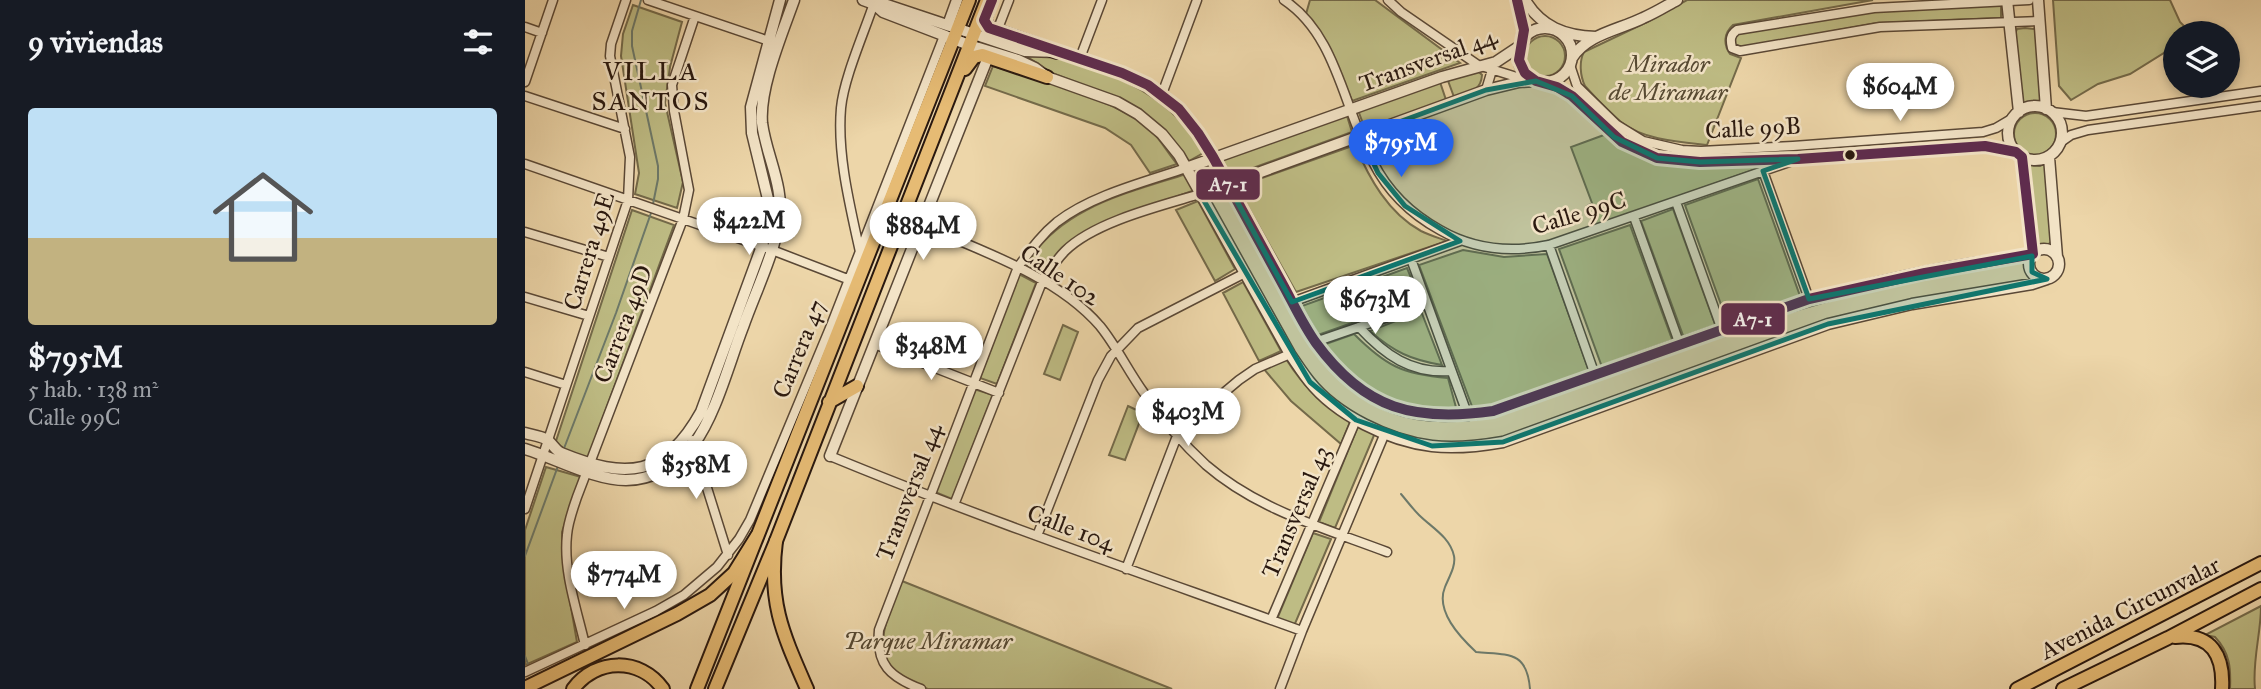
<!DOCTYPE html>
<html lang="es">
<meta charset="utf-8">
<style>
body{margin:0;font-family:"IM FELL Great Primer",serif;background:#242831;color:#f1f3f6;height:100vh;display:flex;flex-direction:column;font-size:26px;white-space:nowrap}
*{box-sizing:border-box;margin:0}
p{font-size:23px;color:#9ea1a6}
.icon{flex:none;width:38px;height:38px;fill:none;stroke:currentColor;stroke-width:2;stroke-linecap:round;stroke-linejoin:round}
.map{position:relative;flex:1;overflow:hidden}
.side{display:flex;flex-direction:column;background:#171b24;width:525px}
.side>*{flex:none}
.fabs{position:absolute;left:1638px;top:21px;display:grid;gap:14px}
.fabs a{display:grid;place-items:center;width:77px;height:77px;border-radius:50%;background:#171b24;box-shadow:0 4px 10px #0003;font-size:35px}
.price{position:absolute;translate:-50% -60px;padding:0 16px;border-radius:24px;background:#fff;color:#222;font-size:23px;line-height:46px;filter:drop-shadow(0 2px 4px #0008)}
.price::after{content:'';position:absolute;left:50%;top:42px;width:21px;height:16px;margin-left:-10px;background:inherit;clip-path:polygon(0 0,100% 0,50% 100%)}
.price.selected{background:#2563eb;color:#fff}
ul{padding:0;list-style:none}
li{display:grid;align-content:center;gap:14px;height:371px;padding:0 28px}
li span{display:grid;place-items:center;height:217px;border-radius:7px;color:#555}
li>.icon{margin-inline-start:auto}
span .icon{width:126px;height:126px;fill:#fffc;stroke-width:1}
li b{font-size:30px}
h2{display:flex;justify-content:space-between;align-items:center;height:84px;padding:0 28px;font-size:30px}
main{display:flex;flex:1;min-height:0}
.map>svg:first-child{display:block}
.green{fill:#bebc84;stroke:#746a4a;stroke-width:2}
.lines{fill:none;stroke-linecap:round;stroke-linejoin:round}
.stream{stroke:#6d7969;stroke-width:2}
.minor-casing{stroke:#5a4836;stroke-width:11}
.tertiary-casing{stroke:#5a4836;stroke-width:13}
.primary-casing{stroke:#29180f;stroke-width:16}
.trunk-casing{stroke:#29180f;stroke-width:16}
.minor{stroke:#f3e4c7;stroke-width:8}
.tertiary{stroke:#f3e4c7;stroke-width:10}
.primary{stroke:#e6bb74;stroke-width:12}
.trunk{stroke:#e6bb74;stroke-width:12}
.bus-1-casing{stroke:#f3e4c7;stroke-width:16}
.bus-1{stroke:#5e2b4e;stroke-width:10}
.marked{fill:#0f766e;fill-opacity:0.2;stroke:#0f766e;stroke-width:5;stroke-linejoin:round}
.bus-dot{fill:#29180f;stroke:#f3e4c7;stroke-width:2.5}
.labels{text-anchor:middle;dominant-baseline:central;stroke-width:5;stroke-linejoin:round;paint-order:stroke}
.street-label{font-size:24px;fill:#29180f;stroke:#f3e4c7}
.park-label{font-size:24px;font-style:italic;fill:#564932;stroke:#f3e4c7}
.neighbourhood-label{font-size:26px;letter-spacing:2px;fill:#29180f;stroke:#f3e4c7}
.line-badge{stroke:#f3e4c7;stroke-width:2.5}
.badge-label{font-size:19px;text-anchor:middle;font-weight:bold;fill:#fff}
</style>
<main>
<section class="side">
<h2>9 viviendas<svg class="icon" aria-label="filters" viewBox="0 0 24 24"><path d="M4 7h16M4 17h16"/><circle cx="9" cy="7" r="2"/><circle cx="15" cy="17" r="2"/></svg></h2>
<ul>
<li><span style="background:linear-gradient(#bfe0f5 60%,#c2b280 0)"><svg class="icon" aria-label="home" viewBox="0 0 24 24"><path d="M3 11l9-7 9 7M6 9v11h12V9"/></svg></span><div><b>$795M</b><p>5 hab. · 138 m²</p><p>Calle 99C</p></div></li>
</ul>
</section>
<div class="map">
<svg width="1736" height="689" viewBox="0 0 1736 689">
<rect width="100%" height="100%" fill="#edd6a9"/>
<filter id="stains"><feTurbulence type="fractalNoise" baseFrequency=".00286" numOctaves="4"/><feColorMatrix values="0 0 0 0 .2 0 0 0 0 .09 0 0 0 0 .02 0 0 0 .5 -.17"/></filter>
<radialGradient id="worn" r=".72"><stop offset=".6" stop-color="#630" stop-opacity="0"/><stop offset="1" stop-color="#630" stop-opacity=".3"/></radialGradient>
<!-- green -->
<path class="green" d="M 785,0 L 850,0 L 935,63 L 827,101 C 814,69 803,40 781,14 Z
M 1162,0 L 1348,0 L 1208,25 C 1199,33 1198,44 1205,54 L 1216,58 L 1182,145 C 1153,142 1119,140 1096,122 C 1082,111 1071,98 1060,86 C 1055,76 1054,61 1059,52 L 1122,22 Z
M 1528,0 L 1645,0 L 1655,22 L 1666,33 L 1650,33 L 1650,49 L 1639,53 L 1605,74 L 1573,84 L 1546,100 L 1534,86 Z
M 108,5 L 157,22 L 145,67 L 140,103 L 158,182 L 152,208 L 110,194 L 114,173 L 96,56 L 98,34 Z
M 1476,5 L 1476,18 L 1352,23 L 1214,48 L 1210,46 L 1209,36 L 1214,33 L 1350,11 Z
M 1500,28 L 1510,29 L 1517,101 L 1498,104 L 1490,34 L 1492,29 Z
M1000 56a20 20 0 1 1 40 0a20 20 0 1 1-40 0Z
M 501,56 C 513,56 527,56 539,58 C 548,60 556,64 565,67 C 613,83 652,108 680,152 L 664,161 L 639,132 L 599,101 L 527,73 Z
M 468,66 C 513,80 591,99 625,129 C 635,139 643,153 652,164 L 625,173 L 606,145 L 580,128 L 460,86 Z
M 952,70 L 957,75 C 956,92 943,92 929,97 L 922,78 Z
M 915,82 L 921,100 L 840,129 L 833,110 Z
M1489 134a21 21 0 1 1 42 0a21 21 0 1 1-42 0Z
M 822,116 L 827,132 L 703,177 L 694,160 Z
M 1079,135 C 1130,179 1193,166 1254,161 L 1069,226 L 1062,206 L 1067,203 L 1046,147 Z
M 830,145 C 844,178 863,213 896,231 C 904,235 914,238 922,241 L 771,292 L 712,187 Z
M 1523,162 L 1527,241 C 1524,245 1516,247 1511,245 L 1502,165 L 1515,166 Z
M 661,174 L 670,190 L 628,205 L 537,249 L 515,274 L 500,265 C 537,207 599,194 661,174 Z
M 1233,179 L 1275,296 L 1202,321 L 1160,205 Z
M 673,201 L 710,269 L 690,281 L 651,210 Z
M 1148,209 L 1191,327 L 1159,338 L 1116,221 Z
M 107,210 L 149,225 L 63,458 L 29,447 Z
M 1105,225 L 1148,342 L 1077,367 L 1034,249 Z
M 938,250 L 979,257 L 1022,254 L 1064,371 L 966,407 L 948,409 L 894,265 Z
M 882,268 L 895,299 L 793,335 L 777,306 Z
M 494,274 L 511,283 L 472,384 L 455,378 Z
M 718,282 L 756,351 L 734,361 L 698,293 Z
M 896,311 L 917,365 C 886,360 869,352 845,331 Z
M 538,325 L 553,332 L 535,380 L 519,374 Z
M 829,334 C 861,366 877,374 923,378 L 932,411 C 872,408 834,394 798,345 Z
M 761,359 C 780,389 796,402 825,422 L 816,444 L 766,401 L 738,368 Z
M 449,389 L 468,395 L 427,499 L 410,492 Z
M 603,406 L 618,413 L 600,460 L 584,455 Z
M 833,426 L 850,433 L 810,528 L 794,522 Z
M 21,467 L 56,477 L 37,532 L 37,555 L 52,642 L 0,665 L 0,530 Z
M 788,533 L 806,539 L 769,626 L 752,619 Z
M 377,581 L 647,689 L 403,689 C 395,686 384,683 377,678 C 341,653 365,613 377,581 Z
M 1736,606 C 1736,634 1727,661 1730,689 L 1705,689 C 1706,668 1705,653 1690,637 L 1680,635 Z"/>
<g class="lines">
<!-- stream -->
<path class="stream" d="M 116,0 L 107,31 L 107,46 L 133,166 L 133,179 L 128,204
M 38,451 L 91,313 L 126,213
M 876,494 C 882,501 887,508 894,515 C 906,527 925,537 929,556 C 931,566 924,577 920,587 C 910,611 935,637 951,652 C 982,655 1002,650 1005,689
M 0,556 L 33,466
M 0,656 L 3,664"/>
<!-- minor casing -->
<g class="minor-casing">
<path id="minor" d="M 123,0 L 250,43
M 759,0 C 813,36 818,109 848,162 C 863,192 886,214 915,230 C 948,249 986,253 1024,245 L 1273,159
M 863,0 L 876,12 L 953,65 L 1001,80
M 1504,0 L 1349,8 L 1212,30 C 1205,35 1205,40 1207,48 L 1215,51 L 1355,27 L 1515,21
M 0,27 L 17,33
M 472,31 L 484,0
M 555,58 L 577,0
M 1045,65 L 1052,86 L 1092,125 L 1118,141 L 1157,150 L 1176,151 L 1268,146 L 1458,132 L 1471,128 L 1488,118
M 0,82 L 28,0
M 1018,82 L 1032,87 L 1053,101 L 1089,137 L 1097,142 L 1123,155 L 1156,162 L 1273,159 L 1460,146 L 1491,152
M 961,90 L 967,70
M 637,94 L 672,0
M 0,96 L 100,129
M 1527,112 L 1561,116 L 1736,91
M 1536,142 L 1546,135 L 1563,130 L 1736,106
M 0,164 L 247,250 L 325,280
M 1238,171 L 1284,299
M 1151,202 L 1197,330
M 1109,217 L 1155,345
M 396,225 C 455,250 532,276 575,326 C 592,347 603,371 619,393 C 636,418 658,444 681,465 C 733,510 799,528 862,552
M 0,232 L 84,257
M 1024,245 L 1070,375
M 335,252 C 325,206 312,155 316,108 C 319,77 340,31 350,0
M 886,259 L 943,416
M 0,297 L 64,316
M 767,302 L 935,241
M 834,327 C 860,355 886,374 926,371
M 790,342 L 901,304
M 349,344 L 474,393
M 0,372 L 41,385
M 167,440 L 203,555
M 305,456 C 460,520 619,574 777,631
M 429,505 L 517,282 C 524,271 531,260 540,251 C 569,222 635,206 675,194
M 0,509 L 103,200 L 105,157 L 85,56 L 86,44 L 101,0
M 512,536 L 573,380 L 586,356 L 613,328 L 720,273
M 601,569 L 652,436 L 658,427 L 714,380 L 730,369 L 765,354
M 746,620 L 831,420
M 60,645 C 52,610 38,571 42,535 C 43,522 48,509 52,497 L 158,219 L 164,190 L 149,111 L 147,85 L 170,16
M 0,672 L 131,611 L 159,595 L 192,567 L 214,539 L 225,520 L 307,323 L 419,36
M 396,689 C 365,677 351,665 354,630 L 493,267 C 505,251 516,235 532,222 C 567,195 620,182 661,168
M 755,689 L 777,631 L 860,433"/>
</g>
<!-- tertiary casing -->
<g class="tertiary-casing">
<path id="tertiary" d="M 338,0 L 349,4 L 359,4 L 500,51 L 532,52 L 597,73 L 637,94 L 654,109 L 673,133 L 790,342 C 840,408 887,426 968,411 C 1144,349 1320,273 1507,256
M 992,0 L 998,21 L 997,41
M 1000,0 C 1016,27 1040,36 1071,37
M 1482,0 L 1494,112
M 1513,0 L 1521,109
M 349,4 L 358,12 L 444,45 L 493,60 L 510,68 L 522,77 L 592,102 L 613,114 L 637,134 L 654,155 L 765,354 C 771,363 777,372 784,381 C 811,415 864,441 907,446 C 931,449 955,446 978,442 L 1303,324 L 1387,304 L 1507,284 L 1522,279
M 423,25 L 432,0
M993 55a27 27 0 1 1 54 0a27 27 0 1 1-54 0Z
M 1047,58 C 1062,34 1094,30 1118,18 C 1130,13 1141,6 1152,0
M1483 133a27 27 0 1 1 54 0a27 27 0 1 1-54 0Z
M 1497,157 L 1508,254
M 1524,157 L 1532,257
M 661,168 L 917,77 L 971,62 L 995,46
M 675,194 L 961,90 L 994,82 L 1011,81
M1504 264a15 15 0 1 1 30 0a15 15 0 1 1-30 0Z
M 0,433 C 7,435 15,436 21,439 C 27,443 30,450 36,453 C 102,480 140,477 176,412 L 237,246 L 243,221 L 243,199 L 227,133 L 226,107 L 255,0
M 0,449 C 30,458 69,480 101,480 C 126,480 155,465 169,444 C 191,414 204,363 218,327 C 230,293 248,257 254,222 C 260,188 241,155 237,123 C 234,88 257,34 269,0
M 305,456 L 463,57"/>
</g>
<!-- primary casing -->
<g class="primary-casing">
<path id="primary" d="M 462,11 L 459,20 L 464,28 L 532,52
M 440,69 L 449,57 L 457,55 L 522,77
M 304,402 L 332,386
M 172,689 L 444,0
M 190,689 L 251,541 L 462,0"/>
</g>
<!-- trunk casing -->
<g class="trunk-casing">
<path id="trunk" d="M 251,541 C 243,603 258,634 282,689
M 1650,637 C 1687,633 1699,656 1697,689
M 0,688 L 152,614 L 185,595 L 209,573 L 232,536
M 48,689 C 71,658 115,657 138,689
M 1492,689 L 1736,563
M 1538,689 L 1643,638 L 1736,589"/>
</g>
<!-- minor -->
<use href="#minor" class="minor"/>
<!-- tertiary -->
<use href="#tertiary" class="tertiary"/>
<!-- primary -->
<use href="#primary" class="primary"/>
<!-- trunk -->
<use href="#trunk" class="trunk"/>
<!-- bus-1 casing -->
<g class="bus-1-casing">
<path id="bus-1" d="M 467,0 L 459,20 L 464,28 L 597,73 L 623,85 L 654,109 L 673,133 L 688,157 C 711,199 734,241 757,283 C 768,303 778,325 791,343 C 840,410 890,422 968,411 L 1284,299 L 1400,273 L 1508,254 L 1497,157 L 1491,152 L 1460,146 L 1273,159 L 1175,162 L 1132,158 L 1097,142 L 1047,96 L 1032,87 L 1011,81 L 1000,73 L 994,60 L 999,30 L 992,0"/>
</g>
<!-- bus-1 -->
<use href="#bus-1" class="bus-1"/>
</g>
<!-- marked area -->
<path class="marked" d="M 1011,81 L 1047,96 L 1089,137 L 1132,158 L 1175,162 L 1273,159 L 1238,171 L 1284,299 L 1507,256 L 1507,272 L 1522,279 L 1303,324 L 978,442 L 907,446 L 831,420 L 785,382 L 675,194 L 702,183 L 767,302 L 935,241 L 880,206 L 853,173 L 836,136 L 961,90 Z"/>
<!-- markers -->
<circle class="bus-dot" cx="1325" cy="155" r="6"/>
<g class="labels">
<!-- street labels -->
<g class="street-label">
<text transform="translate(903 60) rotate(-20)">Transversal 44</text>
<text transform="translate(1228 128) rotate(-3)">Calle 99B</text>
<text transform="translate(1054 213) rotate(-17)">Calle 99C</text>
<text transform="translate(64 251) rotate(-73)">Carrera 49E</text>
<text transform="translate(535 275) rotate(34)">Calle 102</text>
<text transform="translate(98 324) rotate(-69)">Carrera 49D</text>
<text transform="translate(274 349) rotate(-68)">Carrera 47</text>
<text transform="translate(384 492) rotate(-69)">Transversal 44</text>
<text transform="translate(771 512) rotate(-67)">Transversal 43</text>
<text transform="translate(546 528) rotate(21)">Calle 104</text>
<text transform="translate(1605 608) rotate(-27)">Avenida Circunvalar</text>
</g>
<!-- park labels -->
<g class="park-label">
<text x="1143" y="64">Mirador<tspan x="1143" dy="28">de Miramar</tspan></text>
<text x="403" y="641">Parque Miramar</text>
</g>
<!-- neighbourhood labels -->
<g class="neighbourhood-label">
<text x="126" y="71">VILLA<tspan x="126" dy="30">SANTOS</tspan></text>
</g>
</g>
<g class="line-badge">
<rect x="670" y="168" width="66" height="33" rx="7" fill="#5e2b4e"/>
<rect x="1195" y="302" width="66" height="34" rx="7" fill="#5e2b4e"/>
</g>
<g class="badge-label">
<text x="703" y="191">A7-1</text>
<text x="1228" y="326">A7-1</text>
</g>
<rect width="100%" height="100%" filter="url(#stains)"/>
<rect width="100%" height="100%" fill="url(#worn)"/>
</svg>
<div class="fabs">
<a><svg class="icon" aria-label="layers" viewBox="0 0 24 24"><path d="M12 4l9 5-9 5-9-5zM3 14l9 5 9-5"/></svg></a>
</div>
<b class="price" style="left:1375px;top:123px">$604M</b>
<b class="price selected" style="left:876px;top:179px">$795M</b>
<b class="price" style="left:224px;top:257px">$422M</b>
<b class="price" style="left:398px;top:262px">$884M</b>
<b class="price" style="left:850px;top:336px">$673M</b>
<b class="price" style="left:406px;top:382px">$348M</b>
<b class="price" style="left:663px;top:448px">$403M</b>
<b class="price" style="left:171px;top:501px">$358M</b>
<b class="price" style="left:99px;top:611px">$774M</b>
</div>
</main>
